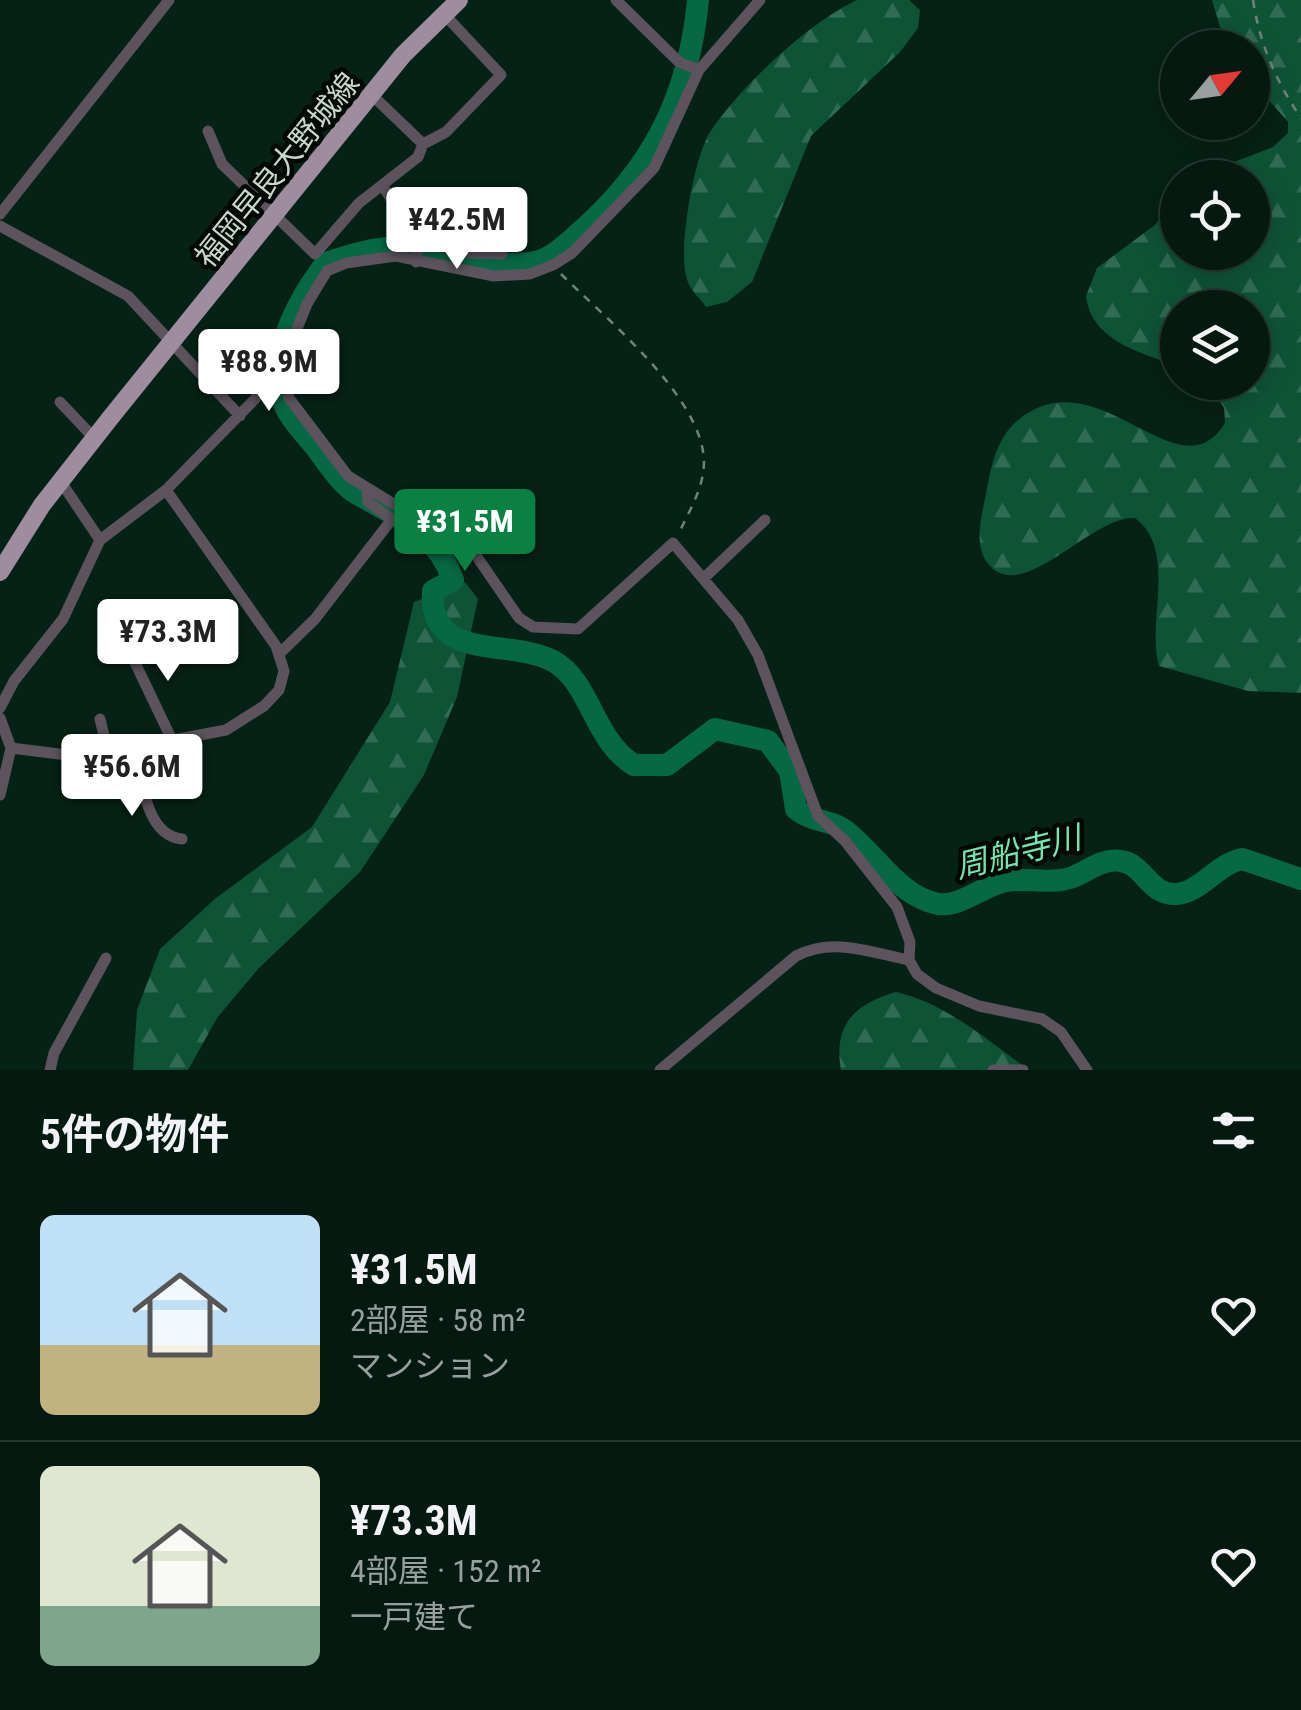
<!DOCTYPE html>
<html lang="ja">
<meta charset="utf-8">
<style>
body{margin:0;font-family:"Roboto Condensed","Noto Sans JP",sans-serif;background:#0d2219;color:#f1f3f6;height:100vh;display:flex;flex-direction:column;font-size:38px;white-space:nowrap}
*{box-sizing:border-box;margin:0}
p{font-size:32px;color:#97a09f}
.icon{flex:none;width:55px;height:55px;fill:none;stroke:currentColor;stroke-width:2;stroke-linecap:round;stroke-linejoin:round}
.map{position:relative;height:1070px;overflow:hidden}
.drawer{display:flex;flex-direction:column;background:#041910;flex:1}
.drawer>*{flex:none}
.needle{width:65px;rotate:61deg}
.controls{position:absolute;left:1160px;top:30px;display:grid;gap:20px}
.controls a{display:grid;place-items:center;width:110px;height:110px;border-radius:50%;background:#041910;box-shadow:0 5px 25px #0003,0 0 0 2px #253830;font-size:50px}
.price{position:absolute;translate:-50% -85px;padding:0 22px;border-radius:10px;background:#fff;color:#222;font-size:32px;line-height:65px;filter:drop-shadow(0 2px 5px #0008)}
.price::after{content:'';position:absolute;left:50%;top:60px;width:30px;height:22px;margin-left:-15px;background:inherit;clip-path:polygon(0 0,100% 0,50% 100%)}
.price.on{background:#0b8043;color:#fff}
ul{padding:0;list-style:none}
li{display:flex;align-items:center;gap:30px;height:250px;padding:0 40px}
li+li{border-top:2px solid #253830}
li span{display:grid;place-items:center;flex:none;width:280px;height:200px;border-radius:15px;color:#555}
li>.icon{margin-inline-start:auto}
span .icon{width:120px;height:120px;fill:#fffc;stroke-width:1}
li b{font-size:42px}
h2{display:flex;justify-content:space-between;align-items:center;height:120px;padding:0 40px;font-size:42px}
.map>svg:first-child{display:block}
.forest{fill:url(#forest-firs)}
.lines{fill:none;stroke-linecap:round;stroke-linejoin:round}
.river{stroke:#066844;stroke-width:22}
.path{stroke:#6f8379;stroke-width:2.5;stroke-dasharray:8 8;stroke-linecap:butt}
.minor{stroke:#5c535d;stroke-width:11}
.primary{stroke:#9e8c9f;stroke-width:18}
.labels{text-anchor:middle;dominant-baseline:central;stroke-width:9;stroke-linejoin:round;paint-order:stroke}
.street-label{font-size:30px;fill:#c8d7ce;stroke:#010804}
.water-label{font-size:32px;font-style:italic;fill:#74e5ae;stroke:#010804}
</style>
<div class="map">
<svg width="1301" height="1070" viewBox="0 0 1301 1070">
<defs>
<pattern id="forest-firs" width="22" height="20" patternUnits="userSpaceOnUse" patternTransform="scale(2.5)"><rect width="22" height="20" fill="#0f5337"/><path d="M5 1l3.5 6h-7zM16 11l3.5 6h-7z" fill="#306b53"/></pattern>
</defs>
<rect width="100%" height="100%" fill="#062115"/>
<!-- forest -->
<path class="forest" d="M 857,0 L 909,0 L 920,10 L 918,28 L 900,52 L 811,136 L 752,282 L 727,302 L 706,307 C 701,299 691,291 688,282 C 676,255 694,157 710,132 C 741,86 808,23 857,0 Z
M 1212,0 L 1301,0 L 1301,693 L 1248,691 L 1159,666 C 1146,621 1178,550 1135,518 C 1093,515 1027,600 992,568 C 970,548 983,513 987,488 C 992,462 998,437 1018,420 C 1098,354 1179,499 1225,423 L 1224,408 L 1207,383 L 1252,382 L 1252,308 L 1178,308 L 1177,366 C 1142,353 1091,341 1086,296 L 1097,268 L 1155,225 L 1177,194 L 1178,252 L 1252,252 L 1252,178 L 1195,177 L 1273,147 L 1288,133 L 1288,122 L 1253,82 L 1252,48 L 1226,47 Z
M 465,582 L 478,599 L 457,697 L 424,775 L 360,872 L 259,968 L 217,1018 L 188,1070 L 133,1070 L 137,1010 L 160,949 L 216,898 L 312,827 L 390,702 L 414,602 Z
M 896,992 C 946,1003 988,1041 1029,1070 L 841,1070 C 833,1025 854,1004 896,992 Z"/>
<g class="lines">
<!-- river -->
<path class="river" d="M 698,0 C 689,96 653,168 580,232 C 565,245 550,261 529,263 C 480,268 446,253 400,248 C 378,246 347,256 326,263 C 297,301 266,358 285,406 C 292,422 307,436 317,449 C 329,465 341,485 359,495 C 399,518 437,533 453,580 L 433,591 C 428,663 511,638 553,661 C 591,682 593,740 634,765 L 667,765 L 715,729 L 768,741 L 790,771 L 796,809 C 813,823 829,819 843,829 C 874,851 897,896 938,904 C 960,907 982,887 1002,882 C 1024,876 1048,885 1070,878 C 1087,872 1102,858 1120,861 C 1144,863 1148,895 1176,894 C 1200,893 1217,864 1242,859 L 1301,879"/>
<!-- path -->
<path class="path" d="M 1253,0 C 1260,45 1276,81 1301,118
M 561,274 C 604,317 702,396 704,461 C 704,488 690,509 679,533"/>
<!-- minor -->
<path class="minor" d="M 616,0 L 679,62 L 699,70
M 372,95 L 423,144 L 446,132 L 501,75 L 444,14
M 208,131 L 222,164 L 315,254 L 359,203 L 418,157 L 423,144
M 382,185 L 419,241 L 416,262
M 0,214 L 169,0
M 0,226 L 128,296 L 240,416
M 419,241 L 467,253 L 502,254
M 281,368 L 289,398 L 348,476 L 475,554 L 519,618 L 533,627 L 578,629 L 673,543 L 738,620 L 758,655 L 818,816 L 845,841 L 897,907 L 910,942 L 909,960 L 917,974 L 936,988 L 979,1006 L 1042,1019 L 1061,1032 L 1087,1070
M 60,402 L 95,439
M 61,482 L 100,540
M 704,578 L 765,520
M 139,619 L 119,629 L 172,740
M 279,654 L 315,619 L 392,519 L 368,502 L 367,489
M 0,708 L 14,681 L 63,619 L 100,540 L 166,490 L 254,400 L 281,368 L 307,304 L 327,271 L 346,263 L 396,256 L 494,276 L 530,274 L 553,265 L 572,253 L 654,168 L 699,70 L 760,0
M 0,718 L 11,748 L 0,795
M 100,719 L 108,752
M 136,747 C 142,777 144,835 182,839
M 11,748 L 83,757 L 226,730 L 264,706 L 279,690 L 284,671 L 276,646 L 166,490
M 50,1070 L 54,1053 L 106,958
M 660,1070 L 796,956 C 833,937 869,952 909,960
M 993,1070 L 1023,1070"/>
<!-- primary -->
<path class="primary" d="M 0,572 L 42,505 L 111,417 L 403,55 L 459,0"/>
</g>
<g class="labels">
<!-- street labels -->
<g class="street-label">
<text transform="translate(277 170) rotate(-51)">福岡早良大野城線</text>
</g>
<!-- water labels -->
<g class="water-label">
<text transform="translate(1018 852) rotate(-14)">周船寺川</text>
</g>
</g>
</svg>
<div class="controls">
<a><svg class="needle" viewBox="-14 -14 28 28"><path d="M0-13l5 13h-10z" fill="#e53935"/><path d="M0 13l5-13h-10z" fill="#97a09f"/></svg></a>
<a><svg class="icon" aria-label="locate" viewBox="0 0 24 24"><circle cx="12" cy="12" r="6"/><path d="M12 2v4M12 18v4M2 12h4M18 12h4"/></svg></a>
<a><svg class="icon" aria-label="layers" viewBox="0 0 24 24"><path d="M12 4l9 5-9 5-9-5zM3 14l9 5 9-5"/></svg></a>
</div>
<b class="price" style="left:457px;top:272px">¥42.5M</b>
<b class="price" style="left:269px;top:414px">¥88.9M</b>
<b class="price on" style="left:465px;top:574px">¥31.5M</b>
<b class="price" style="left:168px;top:684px">¥73.3M</b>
<b class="price" style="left:132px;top:819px">¥56.6M</b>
</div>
<section class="drawer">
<h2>5件の物件<svg class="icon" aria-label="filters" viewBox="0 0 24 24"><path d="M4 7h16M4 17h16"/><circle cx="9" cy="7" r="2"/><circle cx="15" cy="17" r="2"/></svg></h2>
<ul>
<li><span style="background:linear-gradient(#bfe0f5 65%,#c2b280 0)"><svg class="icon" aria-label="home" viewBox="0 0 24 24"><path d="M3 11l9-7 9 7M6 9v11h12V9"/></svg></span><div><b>¥31.5M</b><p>2部屋 · 58 m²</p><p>マンション</p></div><svg class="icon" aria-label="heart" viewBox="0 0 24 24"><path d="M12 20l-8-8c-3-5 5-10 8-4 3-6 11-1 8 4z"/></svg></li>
<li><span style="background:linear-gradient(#dfe7d0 70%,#7fa58c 0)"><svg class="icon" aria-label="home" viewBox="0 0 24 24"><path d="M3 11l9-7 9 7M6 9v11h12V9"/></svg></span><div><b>¥73.3M</b><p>4部屋 · 152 m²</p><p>一戸建て</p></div><svg class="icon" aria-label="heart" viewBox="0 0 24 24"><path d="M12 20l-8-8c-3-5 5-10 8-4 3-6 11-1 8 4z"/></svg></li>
</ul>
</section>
